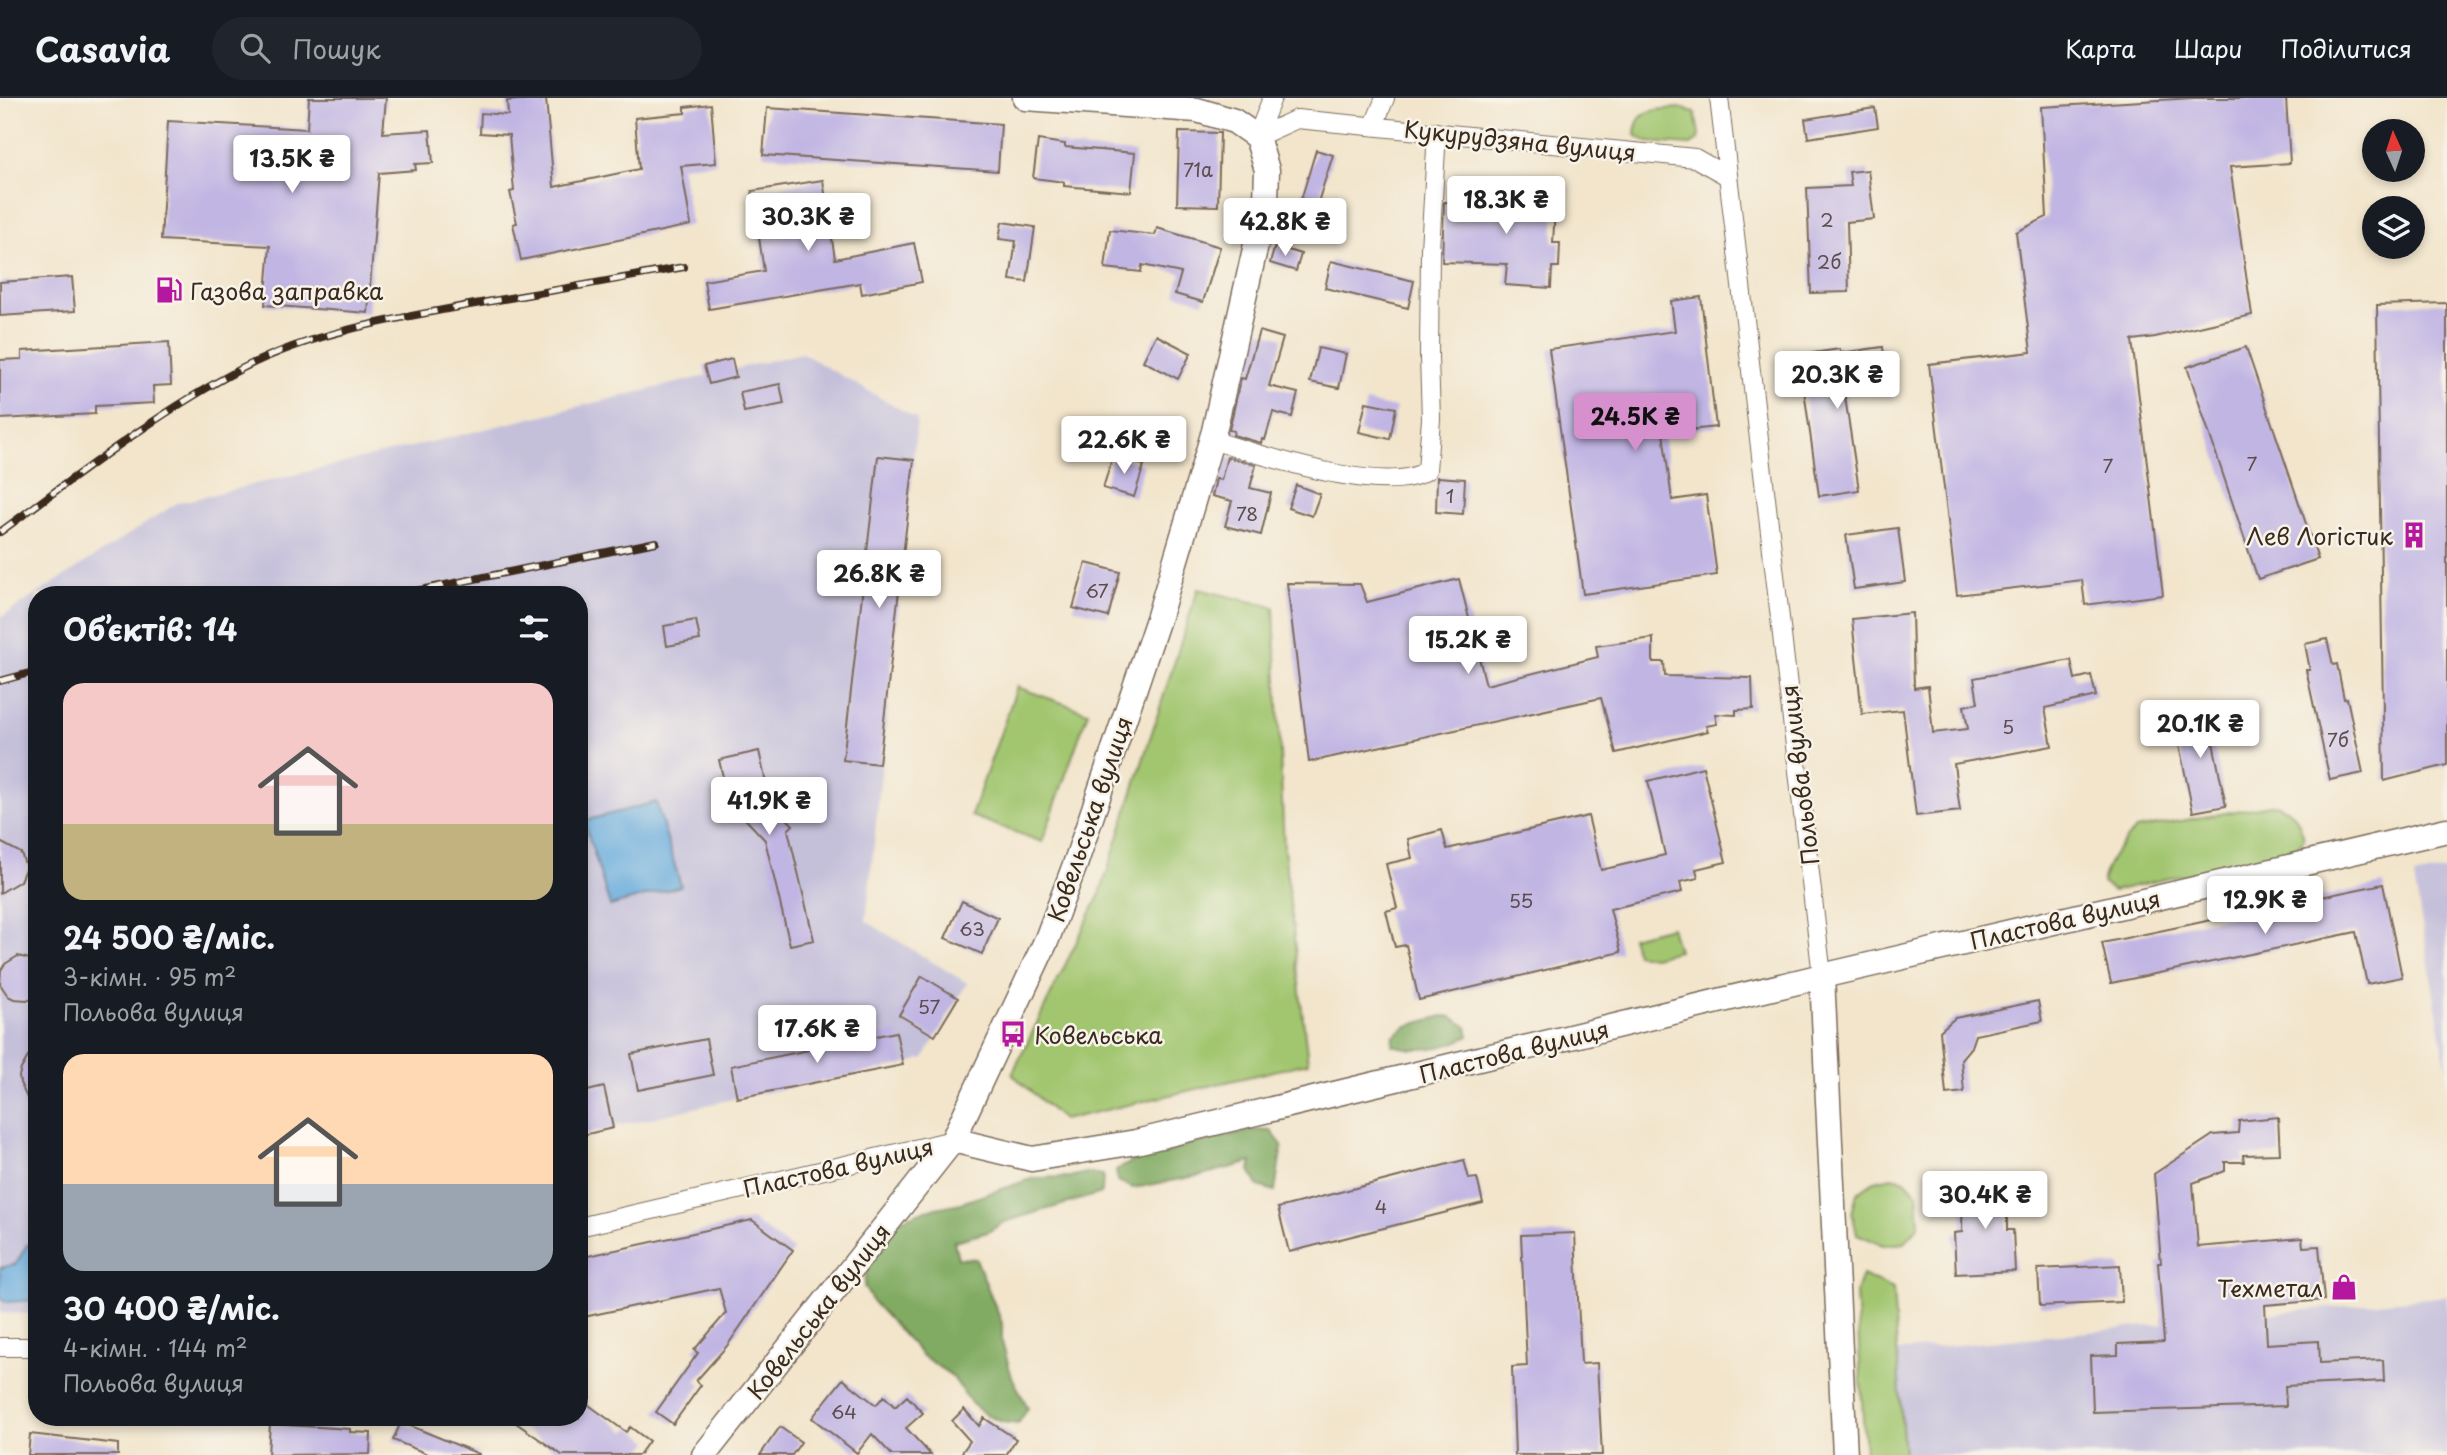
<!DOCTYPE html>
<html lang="uk">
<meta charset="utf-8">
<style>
body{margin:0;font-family:"Playpen Sans",sans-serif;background:#20242c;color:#f1f3f6;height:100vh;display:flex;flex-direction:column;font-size:26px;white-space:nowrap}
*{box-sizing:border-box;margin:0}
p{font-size:23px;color:#9ea1a6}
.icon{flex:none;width:38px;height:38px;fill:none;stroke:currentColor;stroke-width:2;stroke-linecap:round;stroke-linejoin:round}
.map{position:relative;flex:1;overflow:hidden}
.panel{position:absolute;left:28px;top:488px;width:560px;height:840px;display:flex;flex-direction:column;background:#171b24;border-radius:28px;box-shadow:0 4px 10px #0003}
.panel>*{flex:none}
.needle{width:46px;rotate:357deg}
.fabs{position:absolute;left:2362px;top:21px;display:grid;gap:14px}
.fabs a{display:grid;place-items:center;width:63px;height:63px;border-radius:50%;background:#171b24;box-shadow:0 4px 10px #0003;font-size:35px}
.price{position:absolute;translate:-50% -60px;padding:0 16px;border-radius:7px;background:#fff;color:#222;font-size:23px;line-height:46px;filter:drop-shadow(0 2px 4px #0008)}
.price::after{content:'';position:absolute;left:50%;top:42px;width:21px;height:16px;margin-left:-10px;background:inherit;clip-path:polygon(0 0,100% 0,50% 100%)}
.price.on{background:#d690ce;color:#111}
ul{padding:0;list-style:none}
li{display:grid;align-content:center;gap:14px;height:371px;padding:0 35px}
li span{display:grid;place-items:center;height:217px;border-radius:21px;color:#555}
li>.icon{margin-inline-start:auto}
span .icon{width:126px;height:126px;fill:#fffc;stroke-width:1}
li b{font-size:30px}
h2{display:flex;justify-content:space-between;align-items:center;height:84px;padding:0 35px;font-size:30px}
header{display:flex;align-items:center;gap:42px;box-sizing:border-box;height:98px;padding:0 35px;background:#171b24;border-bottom:2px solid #363941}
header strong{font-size:33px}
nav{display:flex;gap:38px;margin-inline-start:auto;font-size:24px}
.search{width:490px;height:63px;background:#20242c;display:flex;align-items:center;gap:18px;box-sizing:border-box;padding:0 24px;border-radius:38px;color:#9ea1a6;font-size:26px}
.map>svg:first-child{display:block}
.industrial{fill:#c5c0da}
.green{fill:#a2c670;stroke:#6e7847;stroke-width:2}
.forest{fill:#81ab62;stroke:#5e6a40;stroke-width:2}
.water{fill:#68acdd;stroke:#526b7e;stroke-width:2}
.building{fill:#c1b5e3}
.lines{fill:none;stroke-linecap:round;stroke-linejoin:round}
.street-casing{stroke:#7b6b5b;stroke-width:20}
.secondary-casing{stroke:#7b6b5b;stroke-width:27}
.street{stroke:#fff;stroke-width:18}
.secondary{stroke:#fff;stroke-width:24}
.rail-casing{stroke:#3b2a1e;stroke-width:8}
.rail{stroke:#f7f3e8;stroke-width:5;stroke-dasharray:16;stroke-linecap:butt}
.labels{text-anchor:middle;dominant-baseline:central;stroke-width:5;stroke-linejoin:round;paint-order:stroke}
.number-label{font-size:19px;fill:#5c4d4f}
.street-label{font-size:23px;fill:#3b2a1e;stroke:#f7f3e8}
.poi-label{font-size:23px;fill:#3b2a1e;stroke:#f7f3e8;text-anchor:start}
</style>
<header>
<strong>Casavia</strong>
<div class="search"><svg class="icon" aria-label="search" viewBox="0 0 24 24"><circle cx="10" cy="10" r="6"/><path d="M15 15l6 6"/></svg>Пошук</div>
<nav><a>Карта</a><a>Шари</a><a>Поділитися</a></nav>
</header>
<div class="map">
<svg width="2447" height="1357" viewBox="0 0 2447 1357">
<rect width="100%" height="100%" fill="#f7f3e8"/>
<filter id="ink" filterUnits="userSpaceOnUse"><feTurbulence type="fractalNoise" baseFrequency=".0143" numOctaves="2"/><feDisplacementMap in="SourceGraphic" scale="14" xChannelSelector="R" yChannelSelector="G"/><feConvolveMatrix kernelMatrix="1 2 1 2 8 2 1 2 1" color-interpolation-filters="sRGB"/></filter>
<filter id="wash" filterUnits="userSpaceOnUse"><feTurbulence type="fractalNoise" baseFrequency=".00686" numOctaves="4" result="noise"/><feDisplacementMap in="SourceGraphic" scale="28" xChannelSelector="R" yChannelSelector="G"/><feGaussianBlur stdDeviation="1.57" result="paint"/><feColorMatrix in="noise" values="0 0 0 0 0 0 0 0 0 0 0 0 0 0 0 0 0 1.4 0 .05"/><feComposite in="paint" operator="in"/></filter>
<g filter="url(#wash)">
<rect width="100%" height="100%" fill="#f2e5cc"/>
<!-- industrial -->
<path class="industrial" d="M 802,255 L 917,321 L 866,823 L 967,885 L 924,960 L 903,967 L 737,1000 L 579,1037 L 579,497 L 37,497 L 37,1216 L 0,1215 L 0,520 L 177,405 Z
M 2447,772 L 2447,972 L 2414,779 Z
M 2447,1198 L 2447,1357 L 1901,1357 L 1898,1253 Z"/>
<!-- green -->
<path class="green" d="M 1684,10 L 1695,15 L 1699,36 L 1698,42 L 1691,47 L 1647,44 L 1635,37 C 1636,8 1661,11 1684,10 Z
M 1198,491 L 1274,509 L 1284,751 L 1308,965 L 1063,1022 L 1012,976 L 1100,796 Z
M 1017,589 L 1088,614 L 1042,744 L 971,718 Z
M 2275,706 C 2296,714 2297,718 2304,740 L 2296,751 L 2113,793 L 2102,785 C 2107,762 2120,747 2136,731 Z
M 1671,829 L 1678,853 L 1653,859 L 1636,856 L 1631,839 Z
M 1892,1079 L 1905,1082 L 1917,1095 L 1919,1127 L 1905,1145 L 1883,1147 L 1857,1136 L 1852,1115 L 1857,1095 L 1874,1083 Z
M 1862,1177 L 1893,1191 L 1904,1357 L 1865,1357 L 1856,1194 Z"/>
<!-- forest -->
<path class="forest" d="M 1443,918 L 1452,919 L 1467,929 L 1469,938 C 1443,951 1419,955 1392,947 L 1393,938 L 1407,928 Z
M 1254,1032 L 1271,1033 L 1282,1047 L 1275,1093 L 1258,1088 L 1250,1072 L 1252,1064 L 1202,1077 L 1133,1090 L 1118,1083 L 1116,1073 L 1133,1063 L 1167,1055 L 1183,1048 Z
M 1086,1075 L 1103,1077 L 1102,1095 L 1004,1124 L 988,1134 L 954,1143 L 958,1160 L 976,1161 L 1002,1225 L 1002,1244 L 1012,1279 L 1028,1310 L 1018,1326 L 1002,1324 L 986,1317 L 972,1306 L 952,1278 L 923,1258 L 872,1203 L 864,1188 L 866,1171 L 892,1125 L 926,1112 L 961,1105 L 1034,1080 L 1070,1079 Z"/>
<!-- water -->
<path class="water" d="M 656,704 L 681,788 L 610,808 L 584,723 Z
M 37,1145 L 37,1202 L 7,1204 L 0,1200 L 0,1170 L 16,1166 L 27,1147 Z"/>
<g id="blocks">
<!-- building -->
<path class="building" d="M 309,0 L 386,0 L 383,35 L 430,32 L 433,65 L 415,66 L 416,72 L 379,75 L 368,215 L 265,207 L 270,148 L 161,142 L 168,23 L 307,31 Z
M 537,0 L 546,1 L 554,89 L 639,71 L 635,20 L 685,15 L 685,9 L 711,6 L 716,65 L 681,68 L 691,127 L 521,162 L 513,126 L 517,125 L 510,94 L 514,93 L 509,37 L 480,35 L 481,15 L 508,17 L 507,3 Z
M 2193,0 L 2286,0 L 2290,65 L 2230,69 L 2252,217 L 2155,239 L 2132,242 L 2163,497 L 2085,507 L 2082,482 L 1957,497 L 1929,266 L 2031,254 L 2016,134 L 2047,119 L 2041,9 Z
M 767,10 L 1001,26 L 998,73 L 763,57 Z
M 1875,10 L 1878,29 L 1808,40 L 1805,21 Z
M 1179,34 L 1220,35 L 1218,108 L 1177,107 Z
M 1038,42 L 1065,46 L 1065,49 L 1135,55 L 1131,94 L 1064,88 L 1064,84 L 1033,80 Z
M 1316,52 L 1333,57 L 1313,120 L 1297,115 Z
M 1868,72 L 1874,121 L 1847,124 L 1849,194 L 1811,195 L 1807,90 L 1851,88 L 1849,74 Z
M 823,82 L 835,161 L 914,145 L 922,184 L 862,196 L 860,185 L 709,211 L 704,183 L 764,173 L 752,93 Z
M 1511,90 L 1556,93 L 1553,145 L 1560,145 L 1559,169 L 1552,169 L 1551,190 L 1505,187 L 1507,166 L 1442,164 L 1444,104 L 1510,106 Z
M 1002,124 L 1035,129 L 1027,184 L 1010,182 L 1016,143 L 999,141 Z
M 1157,130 L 1220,149 L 1203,204 L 1175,196 L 1181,175 L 1142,167 L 1141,174 L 1105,170 L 1110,132 L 1155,137 Z
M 1275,148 L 1301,156 L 1296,173 L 1270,165 Z
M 1331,163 L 1414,183 L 1408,210 L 1325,190 Z
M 72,179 L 75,213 L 0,218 L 0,184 Z
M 1701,199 L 1716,329 L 1663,335 L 1672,402 L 1706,397 L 1717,477 L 1583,496 L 1549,251 L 1675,233 L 1671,203 Z
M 2447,205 L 2447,667 L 2384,683 L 2377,207 Z
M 1259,233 L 1283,240 L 1269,288 L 1298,295 L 1292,319 L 1273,314 L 1265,342 L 1262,341 L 1261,345 L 1233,337 L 1234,333 L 1229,332 L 1241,280 L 1245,281 Z
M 1156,237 L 1191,255 L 1178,281 L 1143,263 Z
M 169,244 L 171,287 L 153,288 L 154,305 L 95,308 L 95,316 L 0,321 L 0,262 L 22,261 L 22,253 Z
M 1883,249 L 1888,286 L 1844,292 L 1859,392 L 1819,398 L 1799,257 L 1840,251 L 1840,255 Z
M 2246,249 L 2318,461 L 2258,481 L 2187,269 Z
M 1318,250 L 1346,256 L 1339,290 L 1310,284 Z
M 732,261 L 736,279 L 709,286 L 704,268 Z
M 780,286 L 784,306 L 744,314 L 740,294 Z
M 1366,304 L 1396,310 L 1390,341 L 1359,334 Z
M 878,358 L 914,362 L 879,666 L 843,662 Z
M 1113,358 L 1144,367 L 1134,399 L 1103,390 Z
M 1227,359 L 1256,367 L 1250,390 L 1271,395 L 1261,437 L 1225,428 L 1232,403 L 1212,398 L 1216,381 L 1221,382 Z
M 1437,379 L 1465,381 L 1463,416 L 1436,414 Z
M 1296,387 L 1320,396 L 1312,418 L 1288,410 Z
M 1898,430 L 1905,484 L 1854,491 L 1846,437 Z
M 1086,465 L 1120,474 L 1108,519 L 1073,510 Z
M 1459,481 L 1486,587 L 1598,559 L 1596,548 L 1653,540 L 1653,564 L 1664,564 L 1665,578 L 1752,580 L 1753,611 L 1736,612 L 1736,617 L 1715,616 L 1717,626 L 1706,628 L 1708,633 L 1616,655 L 1601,600 L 1309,664 L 1287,485 L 1360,486 L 1367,504 Z
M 1912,515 L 1914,590 L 1928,588 L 1933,635 L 1968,631 L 1964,608 L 1978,605 L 1974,580 L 2071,562 L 2075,581 L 2091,577 L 2096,598 L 2045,610 L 2052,648 L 1954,666 L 1960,713 L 1916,718 L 1903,612 L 1862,616 L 1852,521 Z
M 696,522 L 700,542 L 667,548 L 664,528 Z
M 2327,541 L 2333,567 L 2337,566 L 2344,601 L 2347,600 L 2363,675 L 2330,682 L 2306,572 L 2310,572 L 2305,546 Z
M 2206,610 L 2226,708 L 2193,714 L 2173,617 Z
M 759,653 L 770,703 L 793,727 L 788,732 L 814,842 L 790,847 L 765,742 L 737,712 L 731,713 L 719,662 Z
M 1703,669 L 1726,764 L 1696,771 L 1698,780 L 1680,784 L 1682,794 L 1610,811 L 1621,854 L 1419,902 L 1406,847 L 1395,849 L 1386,813 L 1397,810 L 1386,766 L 1412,760 L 1408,741 L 1442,732 L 1447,751 L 1588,718 L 1601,772 L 1665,757 L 1648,683 Z
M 0,744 L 21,755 L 26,769 L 20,783 L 0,795 Z
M 2383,786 L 2402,879 L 2367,886 L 2356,834 L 2111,885 L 2102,845 Z
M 962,803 L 998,820 L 982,856 L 945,840 Z
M 18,858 L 37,863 L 37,898 L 27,902 L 14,901 L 8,898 L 0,886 L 1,872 L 5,866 Z
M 922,878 L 958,900 L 935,938 L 899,917 Z
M 2038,903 L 2042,923 L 1975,937 L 1971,949 L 1961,961 L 1964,994 L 1946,996 L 1940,933 L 1955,920 Z
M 896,934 L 903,967 L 737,1000 L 731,968 Z
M 706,941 L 713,977 L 638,992 L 631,956 Z
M 37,943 L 37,1021 L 20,985 L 19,978 L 21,971 Z
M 604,989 L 613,1030 L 579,1038 L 579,995 Z
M 2278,1019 L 2280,1056 L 2243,1057 L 2244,1064 L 2225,1064 L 2225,1073 L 2193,1085 L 2198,1149 L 2302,1140 L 2303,1149 L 2319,1148 L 2324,1202 L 2265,1207 L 2267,1246 L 2319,1243 L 2320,1265 L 2383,1262 L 2384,1283 L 2285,1288 L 2286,1308 L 2093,1314 L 2091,1258 L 2118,1257 L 2118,1246 L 2164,1244 L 2158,1165 L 2161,1165 L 2154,1076 L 2213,1037 L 2238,1035 L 2239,1023 Z
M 1464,1062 L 1469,1081 L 1477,1080 L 1483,1105 L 1289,1154 L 1278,1110 Z
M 1963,1085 L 2007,1085 L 2007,1132 L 2013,1132 L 2015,1173 L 1956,1176 L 1954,1135 L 1962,1134 Z
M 752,1122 L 793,1152 L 727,1248 L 696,1283 L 701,1287 L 673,1326 L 656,1314 L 698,1255 L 694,1252 L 726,1215 L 719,1190 L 579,1220 L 579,1160 Z
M 1575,1135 L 1581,1266 L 1597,1265 L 1602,1357 L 1515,1357 L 1512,1269 L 1527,1268 L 1521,1137 Z
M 2120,1167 L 2122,1204 L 2040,1208 L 2038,1171 Z
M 843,1281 L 876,1307 L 884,1298 L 895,1309 L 907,1298 L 923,1315 L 906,1330 L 931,1357 L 892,1357 L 872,1336 L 857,1355 L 812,1320 Z
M 579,1300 L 626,1334 L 630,1329 L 649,1343 L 639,1357 L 562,1357 L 509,1320 L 579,1320 Z
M 964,1311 L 979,1328 L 984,1320 L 1016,1341 L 1006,1357 L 960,1357 L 970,1343 L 952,1323 Z
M 401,1324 L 479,1356 L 479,1357 L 430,1357 L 393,1342 Z
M 270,1326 L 350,1331 L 350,1334 L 371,1335 L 370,1356 L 268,1357 Z
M 780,1329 L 801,1344 L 792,1357 L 760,1357 Z
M 30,1336 L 118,1346 L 118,1357 L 28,1357 Z"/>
</g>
</g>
<g filter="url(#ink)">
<use href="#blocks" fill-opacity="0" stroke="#7b6b5b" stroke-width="2"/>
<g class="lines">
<!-- street casing -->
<g class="street-casing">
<path id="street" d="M 1719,0 L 1822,878
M 1374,27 L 1385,0
M 1257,39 L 1297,21 L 1695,60 L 1727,78
M 1257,39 L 1272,0
M 1211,342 C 1257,355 1388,401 1427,372 L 1431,321 L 1429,259 L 1430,151 L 1437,34
M 579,1129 L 953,1042
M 0,1249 L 37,1249"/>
</g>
<!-- secondary casing -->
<g class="secondary-casing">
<path id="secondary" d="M 1822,878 L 1845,1357
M 953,1042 L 1032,1061 L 1136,1044 L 1822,878 L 2447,732
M 704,1357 L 953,1042 L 1047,841 L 1076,764 L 1159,518 L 1214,333 L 1266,102 L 1267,72 L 1257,39 L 1234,23 L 1197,12 L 1025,0"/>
</g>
<!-- street -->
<use href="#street" class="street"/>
<!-- secondary -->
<use href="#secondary" class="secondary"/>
<!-- rail casing -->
<g class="rail-casing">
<path id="rail" d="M 0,434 C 78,377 155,316 241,271 C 315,233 395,221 475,206 C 545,194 614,182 684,169
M 396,497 L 656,444
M 0,583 L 37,573"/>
</g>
<!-- rail -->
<use href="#rail" class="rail"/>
</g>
</g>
<!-- icons -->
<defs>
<g id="fuel-bare" transform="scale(2.1)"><path d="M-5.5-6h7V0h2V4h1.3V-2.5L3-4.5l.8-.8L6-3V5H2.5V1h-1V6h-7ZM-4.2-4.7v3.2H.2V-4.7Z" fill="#b5179e" stroke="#f7f3e8" stroke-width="2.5" paint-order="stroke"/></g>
<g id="building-bare" transform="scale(2.1)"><path d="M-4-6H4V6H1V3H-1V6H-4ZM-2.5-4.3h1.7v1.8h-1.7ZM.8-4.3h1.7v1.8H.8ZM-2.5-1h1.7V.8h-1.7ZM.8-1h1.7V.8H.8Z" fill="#b5179e" stroke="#f7f3e8" stroke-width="2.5" paint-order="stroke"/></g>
<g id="bus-bare" transform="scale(2.1)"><path d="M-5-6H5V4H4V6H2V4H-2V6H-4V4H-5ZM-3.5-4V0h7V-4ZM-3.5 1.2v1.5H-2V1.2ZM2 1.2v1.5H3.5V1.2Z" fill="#b5179e" stroke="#f7f3e8" stroke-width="2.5" paint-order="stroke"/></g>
<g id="shop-bare" transform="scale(2.1)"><path d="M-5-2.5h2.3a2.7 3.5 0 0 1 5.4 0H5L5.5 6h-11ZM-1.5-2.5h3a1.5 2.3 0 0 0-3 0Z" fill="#b5179e" stroke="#f7f3e8" stroke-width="2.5" paint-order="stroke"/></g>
</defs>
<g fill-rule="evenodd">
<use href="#fuel-bare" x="169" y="192"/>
<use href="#building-bare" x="2414" y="437"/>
<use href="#bus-bare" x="1013" y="936"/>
<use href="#shop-bare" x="2344" y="1189"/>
</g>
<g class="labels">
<!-- number labels -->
<g class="number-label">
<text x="1198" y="71">71а</text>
<text x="1827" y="121">2</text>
<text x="1829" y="163">2б</text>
<text x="2252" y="365">7</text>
<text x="2108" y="367">7</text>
<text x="1450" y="397">1</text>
<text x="1247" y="415">78</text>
<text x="1097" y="492">67</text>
<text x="2008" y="628">5</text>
<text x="2338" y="641">7б</text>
<text x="1521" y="802">55</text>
<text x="972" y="830">63</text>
<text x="929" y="908">57</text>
<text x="1381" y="1108">4</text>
<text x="844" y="1313">64</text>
</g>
<!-- street labels -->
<g class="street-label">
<text transform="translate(1520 42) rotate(6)">Кукурудзяна вулиця</text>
<text transform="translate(1799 677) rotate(-97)">Польова вулиця</text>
<text transform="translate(1089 721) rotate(-71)">Ковельська вулиця</text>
<text transform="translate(2065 821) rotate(-13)">Пластова вулиця</text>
<text transform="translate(1514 953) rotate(-14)">Пластова вулиця</text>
<text transform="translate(838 1069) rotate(-13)">Пластова вулиця</text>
<text transform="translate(818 1213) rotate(-52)">Ковельська вулиця</text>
</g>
<!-- poi labels -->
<g class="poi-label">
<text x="190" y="192">Газова заправка</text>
<text x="2393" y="437" text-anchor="end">Лев Логістик</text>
<text x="1034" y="936">Ковельська</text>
<text x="2323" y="1189" text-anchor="end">Техметал</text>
</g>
</g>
</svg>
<div class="fabs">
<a><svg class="needle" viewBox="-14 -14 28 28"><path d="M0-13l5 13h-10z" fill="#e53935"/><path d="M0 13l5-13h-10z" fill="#9ea1a6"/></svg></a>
<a><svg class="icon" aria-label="layers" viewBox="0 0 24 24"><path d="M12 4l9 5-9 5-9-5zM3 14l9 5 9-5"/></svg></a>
</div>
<b class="price" style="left:292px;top:97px">13.5K ₴</b>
<b class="price" style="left:1506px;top:138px">18.3K ₴</b>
<b class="price" style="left:808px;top:155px">30.3K ₴</b>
<b class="price" style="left:1285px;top:160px">42.8K ₴</b>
<b class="price" style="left:1837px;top:313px">20.3K ₴</b>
<b class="price on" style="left:1635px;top:355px">24.5K ₴</b>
<b class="price" style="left:1124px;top:378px">22.6K ₴</b>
<b class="price" style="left:879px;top:512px">26.8K ₴</b>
<b class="price" style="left:1468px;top:578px">15.2K ₴</b>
<b class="price" style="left:2200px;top:662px">20.1K ₴</b>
<b class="price" style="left:769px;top:739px">41.9K ₴</b>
<b class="price" style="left:2265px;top:838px">12.9K ₴</b>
<b class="price" style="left:817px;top:967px">17.6K ₴</b>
<b class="price" style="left:1985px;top:1133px">30.4K ₴</b>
<section class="panel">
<h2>Об’єктів: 14<svg class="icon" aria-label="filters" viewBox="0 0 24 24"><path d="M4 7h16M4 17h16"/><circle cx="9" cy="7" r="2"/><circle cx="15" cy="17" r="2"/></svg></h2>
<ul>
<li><span style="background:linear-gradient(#f6c9c9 65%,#c2b280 0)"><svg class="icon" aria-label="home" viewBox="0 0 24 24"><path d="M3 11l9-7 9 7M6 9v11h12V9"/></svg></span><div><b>24 500 ₴/міс.</b><p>3-кімн. · 95 m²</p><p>Польова вулиця</p></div></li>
<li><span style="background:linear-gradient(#ffd9b3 60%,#9aa5b1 0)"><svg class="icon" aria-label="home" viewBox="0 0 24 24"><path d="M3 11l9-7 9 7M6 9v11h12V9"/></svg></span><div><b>30 400 ₴/міс.</b><p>4-кімн. · 144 m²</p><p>Польова вулиця</p></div></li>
</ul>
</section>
</div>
